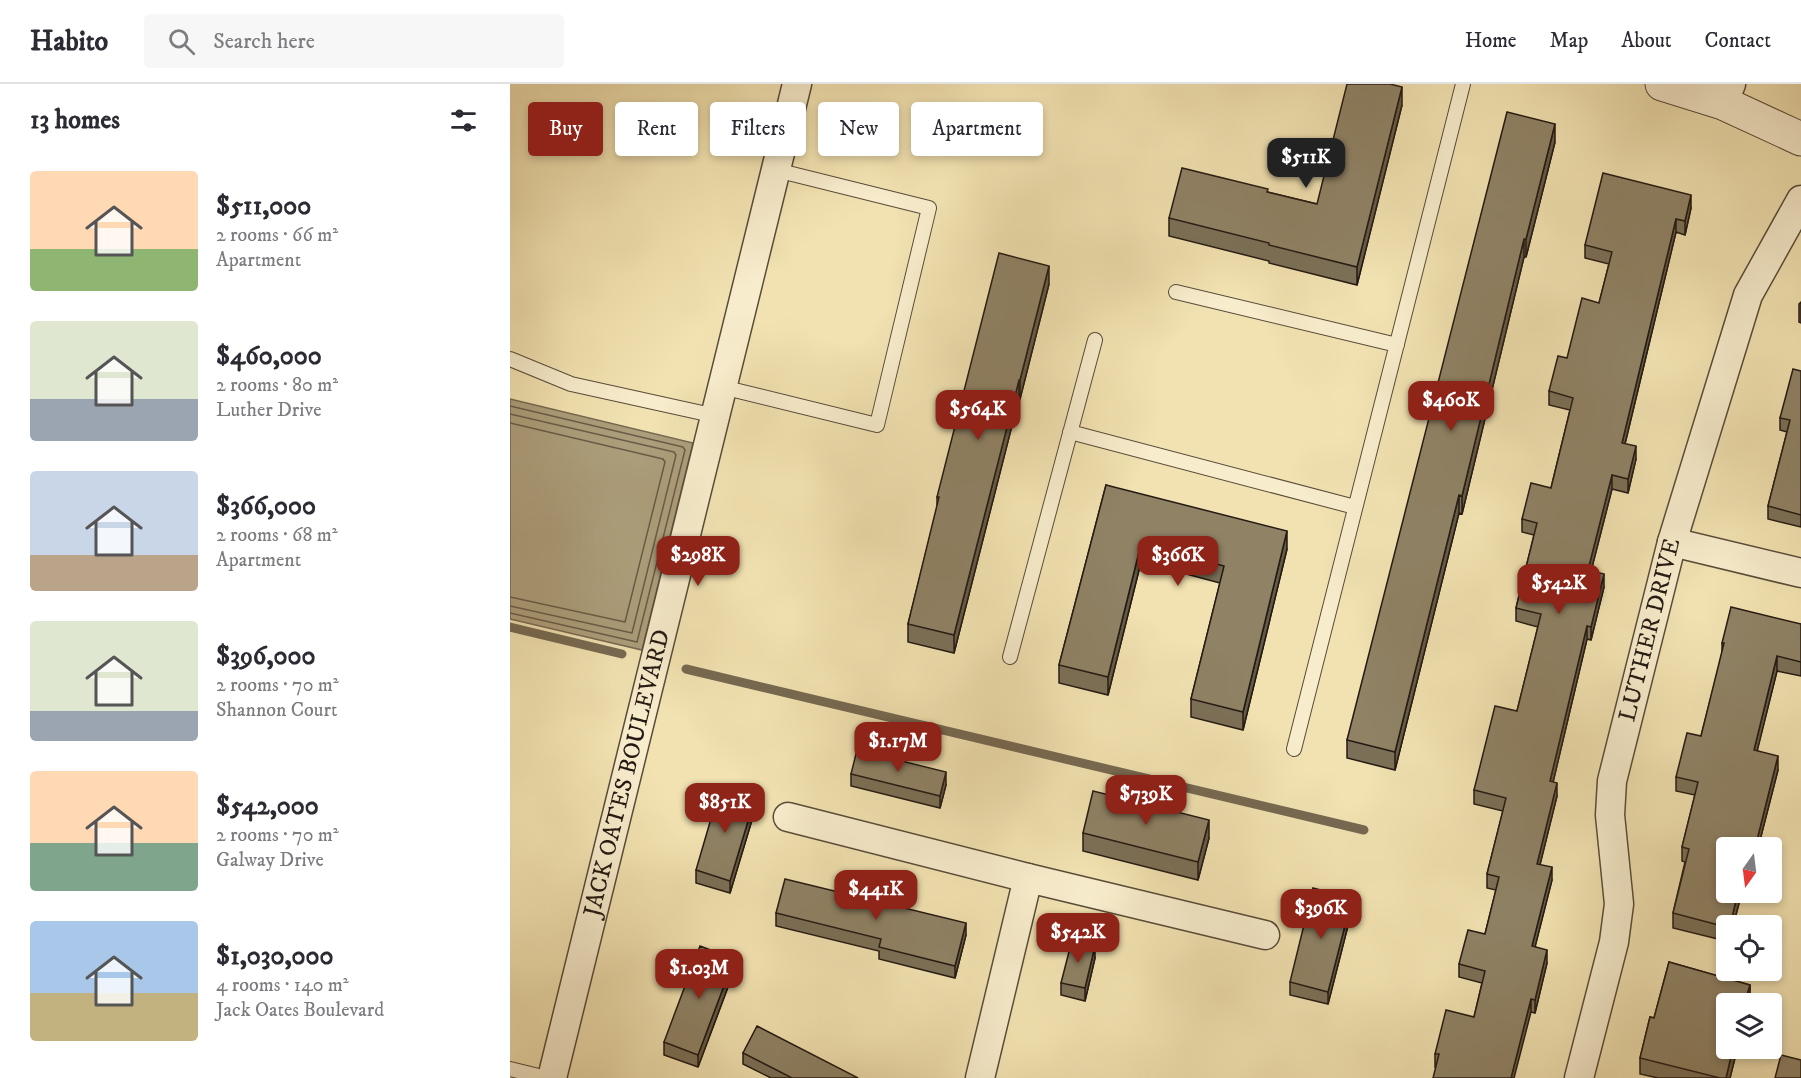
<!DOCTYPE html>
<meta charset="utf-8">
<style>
body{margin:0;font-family:"IM FELL DW Pica",serif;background:#f7f7f7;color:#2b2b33;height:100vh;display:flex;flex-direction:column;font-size:22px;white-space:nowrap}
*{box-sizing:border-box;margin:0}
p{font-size:20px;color:#7c7c81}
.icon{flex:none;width:33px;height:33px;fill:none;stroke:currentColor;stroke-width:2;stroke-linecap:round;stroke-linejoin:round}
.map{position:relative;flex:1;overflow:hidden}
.details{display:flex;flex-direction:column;background:#fff;width:510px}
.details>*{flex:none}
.guide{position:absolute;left:18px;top:18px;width:570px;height:54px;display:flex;gap:12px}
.needle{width:39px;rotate:194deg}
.controls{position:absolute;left:1206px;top:753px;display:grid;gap:12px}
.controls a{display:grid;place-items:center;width:66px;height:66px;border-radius:6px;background:#fff;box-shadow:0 3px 9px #0003;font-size:30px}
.price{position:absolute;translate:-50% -51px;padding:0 14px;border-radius:12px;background:#8f2418;color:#fff;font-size:20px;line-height:39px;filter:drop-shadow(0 2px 3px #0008)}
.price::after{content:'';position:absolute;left:50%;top:36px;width:18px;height:14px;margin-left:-9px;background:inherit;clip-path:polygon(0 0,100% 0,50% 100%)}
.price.on{background:#222;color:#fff}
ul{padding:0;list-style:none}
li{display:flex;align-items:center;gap:18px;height:150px;padding:0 30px}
li span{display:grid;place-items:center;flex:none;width:168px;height:120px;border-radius:6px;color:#555}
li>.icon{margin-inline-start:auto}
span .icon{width:72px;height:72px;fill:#fffc;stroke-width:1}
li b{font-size:26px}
h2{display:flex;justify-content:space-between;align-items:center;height:72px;padding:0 30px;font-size:26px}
.tag{padding:0 21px;border-radius:6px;background:#fff;box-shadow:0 3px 9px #0003;font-size:21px;line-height:54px}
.tag.on{background:#8f2418;color:#fff}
header{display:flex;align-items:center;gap:36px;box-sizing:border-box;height:84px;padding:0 30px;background:#fff;border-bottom:2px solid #e1e1e2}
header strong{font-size:28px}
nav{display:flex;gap:33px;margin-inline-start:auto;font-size:21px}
.search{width:420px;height:54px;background:#f7f7f7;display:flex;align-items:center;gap:15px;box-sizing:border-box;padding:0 21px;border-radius:6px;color:#7c7c81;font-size:22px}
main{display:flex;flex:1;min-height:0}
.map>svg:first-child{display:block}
.water{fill:#ac9e7b;stroke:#766951;stroke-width:1.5}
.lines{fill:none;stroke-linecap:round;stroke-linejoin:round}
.shore{stroke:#685c47;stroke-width:1.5}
.stream{stroke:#766951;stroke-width:9}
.service-casing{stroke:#584c3a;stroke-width:16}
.minor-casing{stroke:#584c3a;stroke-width:31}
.tertiary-casing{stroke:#584c3a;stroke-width:35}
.service{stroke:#f7eccc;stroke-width:14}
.minor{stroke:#f7eccc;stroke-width:28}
.tertiary{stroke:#f7eccc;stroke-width:33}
.wall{fill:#7b7057;stroke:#241a13;stroke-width:1.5}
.shaded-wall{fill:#645b47;stroke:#241a13;stroke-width:1.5}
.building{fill:#8f8265;stroke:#241a13;stroke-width:1.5}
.labels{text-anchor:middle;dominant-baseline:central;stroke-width:4.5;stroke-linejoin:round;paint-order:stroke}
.street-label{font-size:24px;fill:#241a13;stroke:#f7eccc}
</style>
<header>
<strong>Habito</strong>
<div class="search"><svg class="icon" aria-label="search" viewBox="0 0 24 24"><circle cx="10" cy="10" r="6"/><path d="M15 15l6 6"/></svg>Search here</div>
<nav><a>Home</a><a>Map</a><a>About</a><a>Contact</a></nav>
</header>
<main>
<section class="details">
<h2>13 homes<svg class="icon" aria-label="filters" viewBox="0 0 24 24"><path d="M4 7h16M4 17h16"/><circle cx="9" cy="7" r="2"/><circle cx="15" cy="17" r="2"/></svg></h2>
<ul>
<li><span style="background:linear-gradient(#ffd9b3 65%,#8fb573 0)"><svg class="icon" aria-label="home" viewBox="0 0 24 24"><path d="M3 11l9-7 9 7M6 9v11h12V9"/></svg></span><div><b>$511,000</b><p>2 rooms · 66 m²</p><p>Apartment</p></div></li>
<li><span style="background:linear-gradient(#dfe7d0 65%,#9aa5b1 0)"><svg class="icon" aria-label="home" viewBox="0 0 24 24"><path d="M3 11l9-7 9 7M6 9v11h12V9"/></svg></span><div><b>$460,000</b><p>2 rooms · 80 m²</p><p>Luther Drive</p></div></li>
<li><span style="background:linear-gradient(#c9d6e8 70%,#b9a48a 0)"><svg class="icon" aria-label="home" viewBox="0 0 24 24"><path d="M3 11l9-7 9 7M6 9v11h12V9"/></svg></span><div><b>$366,000</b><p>2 rooms · 68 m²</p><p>Apartment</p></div></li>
<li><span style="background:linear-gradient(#dfe7d0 75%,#9aa5b1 0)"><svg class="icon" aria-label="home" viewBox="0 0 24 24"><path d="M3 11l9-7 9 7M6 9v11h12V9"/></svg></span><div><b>$396,000</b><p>2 rooms · 70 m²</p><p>Shannon Court</p></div></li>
<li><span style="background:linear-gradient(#ffd9b3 60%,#7fa58c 0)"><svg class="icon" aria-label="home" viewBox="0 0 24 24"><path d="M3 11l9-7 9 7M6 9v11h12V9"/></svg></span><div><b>$542,000</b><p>2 rooms · 70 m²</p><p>Galway Drive</p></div></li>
<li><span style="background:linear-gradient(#a9c7e8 60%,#c2b280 0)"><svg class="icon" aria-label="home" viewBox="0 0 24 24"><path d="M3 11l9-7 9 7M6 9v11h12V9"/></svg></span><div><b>$1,030,000</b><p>4 rooms · 140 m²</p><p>Jack Oates Boulevard</p></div></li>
</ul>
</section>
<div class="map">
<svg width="1291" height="994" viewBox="0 0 1291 994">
<rect width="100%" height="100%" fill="#f2e2b1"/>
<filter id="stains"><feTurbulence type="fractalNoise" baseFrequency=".00333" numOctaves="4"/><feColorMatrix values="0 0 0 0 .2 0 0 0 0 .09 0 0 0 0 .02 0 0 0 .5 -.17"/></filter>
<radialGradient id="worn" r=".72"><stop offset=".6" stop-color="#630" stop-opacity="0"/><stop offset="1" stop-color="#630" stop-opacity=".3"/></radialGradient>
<!-- water -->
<path class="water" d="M 0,315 L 183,359 L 132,566 L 0,535 Z"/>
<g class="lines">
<!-- shore -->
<path class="shore" d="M 0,322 L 173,363 L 175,366 L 127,558 L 0,529
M 0,330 L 164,368 L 166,371 L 122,549 L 0,522
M 0,339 L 153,375 L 155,378 L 115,538 L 0,513"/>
<!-- stream -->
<path class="stream" d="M 0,543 L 112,570
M 176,585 L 854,746"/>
<!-- service casing -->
<g class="service-casing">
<path id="service" d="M 666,208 L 887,261
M 0,275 L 61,300 L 206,332
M 212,303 L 367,341 L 419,124 L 266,86
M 560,348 L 845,423
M 500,573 L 585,256
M 784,665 L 953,0
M 0,985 L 37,994"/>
</g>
<!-- minor casing -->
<g class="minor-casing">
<g id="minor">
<path d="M 1213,19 L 1221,0"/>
<path d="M 1162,458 L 1291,489"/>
<path d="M 278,733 L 518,794 L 755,851"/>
<path id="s1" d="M 42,994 L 287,0"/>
<path d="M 470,994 L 518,794"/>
<path id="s2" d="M 1069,994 L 1104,858 L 1109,820 L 1100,731 L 1102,697 L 1162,458 L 1238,211 L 1291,116"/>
</g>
</g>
<!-- tertiary casing -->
<g class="tertiary-casing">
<path id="tertiary" d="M 1152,0 L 1213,19 L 1291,55"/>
</g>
<!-- service -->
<use href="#service" class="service"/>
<!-- minor -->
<use href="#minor" class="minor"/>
<!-- tertiary -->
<use href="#tertiary" class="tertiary"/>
</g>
<!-- wall -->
<path class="wall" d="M 892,21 L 847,201 L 759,179 L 759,177 L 659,152 L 659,134 L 758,108 L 807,120 Z
M 1045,58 L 1016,173 L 1014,173 L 952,430 L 949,429 L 885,686 L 837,674 L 837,656 Z
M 1181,124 L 1175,151 L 1166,148 L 1115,360 L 1126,375 L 1118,409 L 1102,405 L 1081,487 L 1094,503 L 1081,556 L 1077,555 L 1043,698 L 1047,712 L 1030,780 L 1042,796 L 1025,862 L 1037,879 L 1025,929 L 1021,928 L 925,983 L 925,970 L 964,933 L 972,899 L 949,893 L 949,880 L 975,850 L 986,806 L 977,804 L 977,790 L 993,727 L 964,720 L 964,706 L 1007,627 L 1028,543 L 1006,537 L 1006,524 L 1024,451 L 1012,448 L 1012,435 L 1041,404 L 1060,326 L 1039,321 L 1039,307 L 1089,219 L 1099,180 L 1075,174 L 1075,161 Z
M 539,200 L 510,315 L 509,314 L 444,569 L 398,558 L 398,540 L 427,424 L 427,413 Z
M 1291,218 L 1291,239 L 1289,238 L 1289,220 Z
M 1291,287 L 1291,443 L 1258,435 L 1258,422 L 1277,348 L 1270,346 L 1270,334 Z
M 596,401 L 777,465 L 733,646 L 681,633 L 681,615 L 710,499 L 631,478 L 598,611 L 549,599 L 549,581 Z
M 1291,540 L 1291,592 L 1267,587 L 1247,666 L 1268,686 L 1248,764 L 1216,764 L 1216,808 L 1232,808 L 1223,842 L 1216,842 L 1216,857 L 1163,844 L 1163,829 L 1175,778 L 1172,777 L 1172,763 L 1185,711 L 1166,707 L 1166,693 L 1191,652 L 1212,570 L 1212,559 Z
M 341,690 L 436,701 L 430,724 L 341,702 Z
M 245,726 L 220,809 L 186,799 L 186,786 Z
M 573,749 L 699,754 L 688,796 L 573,767 Z
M 842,826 L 818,920 L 780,911 L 780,898 Z
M 266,829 L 456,851 L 445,894 L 369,875 L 369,867 L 266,842 Z
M 585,874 L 575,917 L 551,911 L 551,899 Z
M 1159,878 L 1240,901 L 1240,916 L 1239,920 L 1216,920 L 1216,964 L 1226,964 L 1226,970 L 1220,994 L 1148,994 L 1130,990 L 1130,974 L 1140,933 L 1144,934 Z
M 224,887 L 188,983 L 154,971 L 154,958 Z
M 233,969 L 348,994 L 261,994 L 233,980 Z"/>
<!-- shaded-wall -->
<path class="shaded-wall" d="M 892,3 L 892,21 L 847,201 L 847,183 Z
M 1045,40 L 1045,58 L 1016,173 L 1016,155 Z
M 1181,111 L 1181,124 L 1175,151 L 1175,137 Z
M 1166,135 L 1166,148 L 1112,372 L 1112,359 Z
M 1014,155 L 1014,173 L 952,430 L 952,412 Z
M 539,182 L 539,200 L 510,315 L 510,296 Z
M 509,296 L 509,314 L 444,569 L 444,551 Z
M 1126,362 L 1126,375 L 1118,409 L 1118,395 Z
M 1102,391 L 1102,405 L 1078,499 L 1078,486 Z
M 949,411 L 949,429 L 885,686 L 885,668 Z
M 777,447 L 777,465 L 733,646 L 733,628 Z
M 631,460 L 631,478 L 598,611 L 598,593 Z
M 1094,490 L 1094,503 L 1081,556 L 1081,543 Z
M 1077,542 L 1077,555 L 1040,711 L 1040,697 Z
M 1267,572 L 1267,587 L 1244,680 L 1244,666 Z
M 1268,672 L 1268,686 L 1248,764 L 1245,764 Z
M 436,688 L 436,701 L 430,724 L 430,712 Z
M 1047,699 L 1047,712 L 1027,793 L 1027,780 Z
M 245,714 L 245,726 L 220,809 L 220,797 Z
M 699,736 L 699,754 L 688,796 L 688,778 Z
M 1042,783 L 1042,796 L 1022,875 L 1022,862 Z
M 1228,808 L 1232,808 L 1223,842 L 1220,842 Z
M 842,814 L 842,826 L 818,920 L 818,908 Z
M 456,839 L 456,851 L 445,894 L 445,882 Z
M 585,862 L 585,874 L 575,917 L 575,904 Z
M 1037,866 L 1037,879 L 1025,929 L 1025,916 Z
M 224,875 L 224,887 L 188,983 L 188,971 Z
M 1240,901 L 1240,916 L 1239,920 L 1234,920 Z
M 1021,915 L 1021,928 L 1004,994 L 1001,994 Z
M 1223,964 L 1226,964 L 1226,970 L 1220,994 L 1216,994 Z"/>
<!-- building -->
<path class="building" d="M 837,0 L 880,0 L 892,3 L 847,183 L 759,161 L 759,159 L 659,134 L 672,84 L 758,105 L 757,108 L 807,120 Z
M 997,28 L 1045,40 L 1016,155 L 1014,155 L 952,412 L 949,411 L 885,668 L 837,656 Z
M 1093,89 L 1181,111 L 1175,137 L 1166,135 L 1112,359 L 1126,362 L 1118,395 L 1102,391 L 1078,486 L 1094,490 L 1081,543 L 1077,542 L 1040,697 L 1047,699 L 1027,780 L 1042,783 L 1022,862 L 1037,866 L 1025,916 L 1021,915 L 1001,994 L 923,994 L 929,970 L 925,970 L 936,926 L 964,933 L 975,887 L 949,880 L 958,846 L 975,850 L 989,793 L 977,790 L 996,714 L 964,706 L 985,622 L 1007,627 L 1031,530 L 1006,524 L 1027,439 L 1012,435 L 1021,399 L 1041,404 L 1063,314 L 1039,307 L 1048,272 L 1057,274 L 1072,214 L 1089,219 L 1102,168 L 1075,161 Z
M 489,169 L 539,182 L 510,296 L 509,296 L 444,551 L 398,540 L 429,413 L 427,413 Z
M 1283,285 L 1291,287 L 1291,431 L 1258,422 L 1280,336 L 1270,334 Z
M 596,401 L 777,447 L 733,628 L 681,615 L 714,482 L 631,460 L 598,593 L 549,581 Z
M 1221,523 L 1291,540 L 1291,578 L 1267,572 L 1244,666 L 1268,672 L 1245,764 L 1216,764 L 1216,808 L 1228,808 L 1220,842 L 1216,842 L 1216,843 L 1163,829 L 1179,765 L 1172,763 L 1188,698 L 1166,693 L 1177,649 L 1191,652 L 1214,559 L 1212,559 Z
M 347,666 L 436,688 L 430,712 L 341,690 Z
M 210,704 L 245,714 L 220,797 L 186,786 Z
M 583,707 L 699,736 L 688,778 L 573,749 Z
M 275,795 L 456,839 L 445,882 L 369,863 L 371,855 L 266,829 Z
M 803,804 L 842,814 L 818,908 L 780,898 Z
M 562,856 L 585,862 L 575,904 L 551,899 Z
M 190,862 L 224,875 L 188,971 L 154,958 Z
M 1159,878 L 1240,901 L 1234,920 L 1216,920 L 1216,964 L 1223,964 L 1216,994 L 1210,994 L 1130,974 L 1140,933 L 1144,934 Z
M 247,942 L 348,994 L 282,994 L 233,969 Z
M 1271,971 L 1291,976 L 1291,994 L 1265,994 Z"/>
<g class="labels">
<!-- street labels -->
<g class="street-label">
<text stroke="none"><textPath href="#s2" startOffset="458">LUTHER DRIVE</textPath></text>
<text stroke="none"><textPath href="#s1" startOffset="314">JACK OATES BOULEVARD</textPath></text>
</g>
</g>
<rect width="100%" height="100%" filter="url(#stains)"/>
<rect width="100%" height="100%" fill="url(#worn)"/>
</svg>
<div class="controls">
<a><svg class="needle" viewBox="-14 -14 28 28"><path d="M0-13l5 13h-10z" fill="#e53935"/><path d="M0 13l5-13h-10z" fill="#7c7c81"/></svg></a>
<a><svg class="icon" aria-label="locate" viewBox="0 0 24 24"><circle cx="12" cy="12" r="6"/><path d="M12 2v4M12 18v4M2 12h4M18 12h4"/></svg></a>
<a><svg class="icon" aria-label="layers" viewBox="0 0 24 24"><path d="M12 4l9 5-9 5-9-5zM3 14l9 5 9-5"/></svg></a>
</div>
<b class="price on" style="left:796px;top:105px">$511K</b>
<b class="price" style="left:941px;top:348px">$460K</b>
<b class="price" style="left:468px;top:357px">$564K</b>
<b class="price" style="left:188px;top:503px">$298K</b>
<b class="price" style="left:668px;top:503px">$366K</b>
<b class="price" style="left:1049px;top:531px">$542K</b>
<b class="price" style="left:388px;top:689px">$1.17M</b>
<b class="price" style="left:636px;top:742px">$739K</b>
<b class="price" style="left:215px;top:750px">$851K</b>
<b class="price" style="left:366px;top:837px">$441K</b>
<b class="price" style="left:811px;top:856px">$396K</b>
<b class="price" style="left:568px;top:880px">$542K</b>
<b class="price" style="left:189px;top:916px">$1.03M</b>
<div class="guide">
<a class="tag on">Buy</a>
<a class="tag">Rent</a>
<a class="tag">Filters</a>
<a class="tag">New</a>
<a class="tag">Apartment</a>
</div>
</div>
</main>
